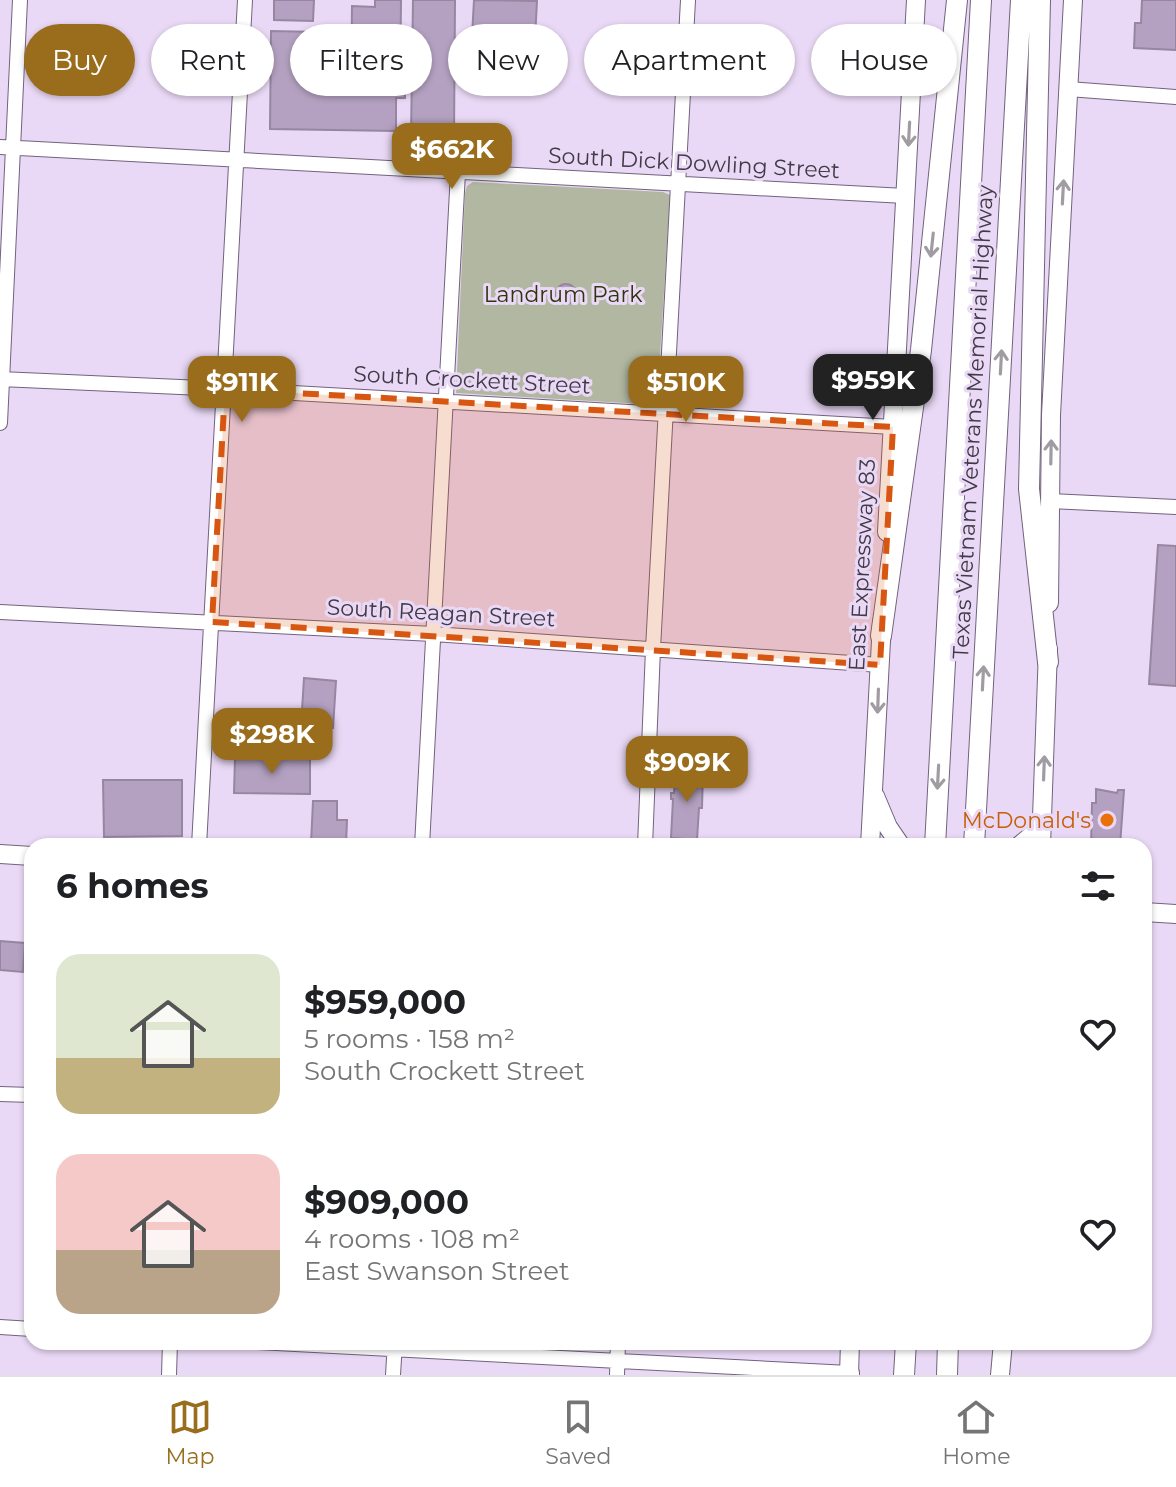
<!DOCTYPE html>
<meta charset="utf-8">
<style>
body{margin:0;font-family:Montserrat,sans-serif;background:#f2f2f2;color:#202124;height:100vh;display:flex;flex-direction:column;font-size:30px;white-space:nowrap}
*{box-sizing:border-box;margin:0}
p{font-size:26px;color:#757577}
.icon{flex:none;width:44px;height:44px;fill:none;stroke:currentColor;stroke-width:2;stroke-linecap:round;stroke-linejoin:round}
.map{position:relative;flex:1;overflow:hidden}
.sheet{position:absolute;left:24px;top:838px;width:1128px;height:512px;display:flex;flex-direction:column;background:#fff;border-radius:24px;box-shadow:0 2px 6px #0004}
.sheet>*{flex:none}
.top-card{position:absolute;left:24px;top:24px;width:1128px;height:72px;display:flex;gap:16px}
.price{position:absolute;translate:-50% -68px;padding:0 18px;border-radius:16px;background:#996d1c;color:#fff;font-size:26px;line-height:52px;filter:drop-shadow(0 2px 4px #0008)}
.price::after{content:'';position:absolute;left:50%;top:48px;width:24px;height:18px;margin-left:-12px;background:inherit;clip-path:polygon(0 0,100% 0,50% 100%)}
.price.active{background:#222;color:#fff}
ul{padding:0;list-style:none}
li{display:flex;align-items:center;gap:24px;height:200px;padding:0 32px}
li span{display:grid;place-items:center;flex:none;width:224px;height:160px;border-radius:24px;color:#555}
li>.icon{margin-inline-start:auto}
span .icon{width:96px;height:96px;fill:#fffc;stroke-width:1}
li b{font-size:34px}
h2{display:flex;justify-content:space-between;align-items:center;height:96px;padding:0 32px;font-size:34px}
.chip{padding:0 28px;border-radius:36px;background:#fff;box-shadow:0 2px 6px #0004;font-size:28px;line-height:72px}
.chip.active{background:#996d1c;color:#fff}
.tabs{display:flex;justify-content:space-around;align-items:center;height:112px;border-top:2px solid #e0e0e0;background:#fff;font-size:22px;color:#757577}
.tabs a{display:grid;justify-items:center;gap:4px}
.tabs .active{color:#996d1c}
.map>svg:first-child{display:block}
.green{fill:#b2b7a1}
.building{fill:#b4a1c1;stroke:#9686a0;stroke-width:2}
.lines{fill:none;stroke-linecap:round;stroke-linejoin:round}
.minor-casing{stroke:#71637c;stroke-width:16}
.major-casing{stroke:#71637c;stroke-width:20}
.highway-casing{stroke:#71637c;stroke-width:22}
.minor{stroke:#fff;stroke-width:14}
.major{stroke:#fff;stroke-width:18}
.highway{stroke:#fff;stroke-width:20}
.oneway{stroke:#a09ca2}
.marked{fill:#d75612;fill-opacity:0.2;stroke:#d75612;stroke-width:6;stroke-dasharray:16 10;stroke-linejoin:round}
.food-dot{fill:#e8710a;stroke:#ead9f6;stroke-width:3}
.labels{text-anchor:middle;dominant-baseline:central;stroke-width:6;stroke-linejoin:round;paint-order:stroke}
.street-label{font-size:22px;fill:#403a45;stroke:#ead9f6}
.park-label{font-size:22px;fill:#2e350a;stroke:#ead9f6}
.food-label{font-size:22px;fill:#c56008;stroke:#ead9f6;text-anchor:end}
</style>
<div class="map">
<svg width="1176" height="1375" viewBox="0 0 1176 1375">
<rect width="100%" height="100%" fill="#ead9f6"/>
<!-- green -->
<path class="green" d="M 473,182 L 663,192 L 670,195 L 657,405 L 456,393 L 465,193 L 467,186 Z"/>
<!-- building -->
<path class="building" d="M 274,0 L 314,0 L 313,21 L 274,20 Z
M 375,0 L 401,0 L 400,92 L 405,92 L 405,98 L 396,98 L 396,131 L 270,129 L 271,31 L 319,32 L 318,88 L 351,88 L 352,6 L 375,7 Z
M 413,0 L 455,0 L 454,138 L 411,137 Z
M 474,0 L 537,1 L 535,39 L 472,36 Z
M 1142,0 L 1176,0 L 1176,50 L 1134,48 L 1135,23 L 1141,23 Z
M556 294a10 10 0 1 1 20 0a10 10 0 1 1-20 0Z
M 1158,545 L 1176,546 L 1176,686 L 1149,684 Z
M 304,678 L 336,681 L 333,728 L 301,726 Z
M 235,758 L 310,759 L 310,794 L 234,793 Z
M 676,769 L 703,771 L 702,808 L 699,808 L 697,840 L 671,838 L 673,799 L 671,799 L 671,793 L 674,793 L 675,781 L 672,780 L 672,776 L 676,776 Z
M 103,780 L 182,780 L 182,836 L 104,837 Z
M 1096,789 L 1117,793 L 1118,790 L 1124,790 L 1120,846 L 1091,846 L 1092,803 L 1096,803 Z
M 313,801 L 337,801 L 337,820 L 347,820 L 346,845 L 311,844 Z
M 0,941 L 25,943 L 23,972 L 0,970 Z"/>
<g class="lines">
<!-- minor casing -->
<g class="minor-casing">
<path id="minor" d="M 1068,89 L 1176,97
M 0,147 L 905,196
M 0,379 L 225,389 L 893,427
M 0,423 L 20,0
M 1050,501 L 1176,507
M 0,612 L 433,634 L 880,665
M 199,846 L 245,0
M 422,846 L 458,172
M 645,846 L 653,649 L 688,0
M 0,1094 L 32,1095
M 0,1327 L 32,1329
M 257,1342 L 849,1373
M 169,1375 L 170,1342
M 393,1375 L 395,1342
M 617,1375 L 618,1342"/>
</g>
<!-- major casing -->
<g class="major-casing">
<path id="major" d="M 887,532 L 916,0
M 1049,603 L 1051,415 L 1073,0
M 875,796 L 888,827 L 901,846
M 870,846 L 882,622
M 1019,846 L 1042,827
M 1041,846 L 1048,649
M 0,854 L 32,856
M 1144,912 L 1176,914
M 849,1375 L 850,1342
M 1000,1375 L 1003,1342"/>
</g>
<!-- highway casing -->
<g class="highway-casing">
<path id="highway" d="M 1040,0 L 1029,489 L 1048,662
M 881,636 L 921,350 L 957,0
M 935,846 L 981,0
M 974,846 L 1021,0
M 849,1373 L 849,1375
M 904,1375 L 906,1342
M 947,1375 L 948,1342"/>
</g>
<!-- minor -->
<use href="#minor" class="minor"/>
<!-- major -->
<use href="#major" class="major"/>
<!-- highway -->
<use href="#highway" class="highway"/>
</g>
<!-- one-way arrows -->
<defs><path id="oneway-shaft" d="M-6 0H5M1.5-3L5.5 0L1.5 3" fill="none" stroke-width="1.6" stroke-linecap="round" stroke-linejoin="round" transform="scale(2)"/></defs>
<g class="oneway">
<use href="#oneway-shaft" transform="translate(909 134) rotate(93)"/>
<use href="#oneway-shaft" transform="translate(1063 192) rotate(-87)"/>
<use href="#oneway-shaft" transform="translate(932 245) rotate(96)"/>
<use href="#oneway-shaft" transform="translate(1001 362) rotate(-87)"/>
<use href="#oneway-shaft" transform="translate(1051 452) rotate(-89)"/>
<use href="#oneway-shaft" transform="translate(983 678) rotate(-87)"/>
<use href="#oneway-shaft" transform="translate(878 701) rotate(92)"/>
<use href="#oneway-shaft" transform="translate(1044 768) rotate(-88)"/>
<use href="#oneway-shaft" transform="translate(938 777) rotate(93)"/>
</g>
<!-- marked area -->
<path class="marked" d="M 225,389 L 893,427 L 880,665 L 212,622 Z"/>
<!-- markers -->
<circle class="food-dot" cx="1107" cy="820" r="8"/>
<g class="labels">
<!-- street labels -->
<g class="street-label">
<text transform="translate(694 163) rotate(3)">South Dick Dowling Street</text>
<text transform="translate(472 380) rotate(3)">South Crockett Street</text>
<text transform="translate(973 422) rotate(-87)">Texas Vietnam Veterans Memorial Highway</text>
<text transform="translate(862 565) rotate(-87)">East Expressway 83</text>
<text transform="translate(441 613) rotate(3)">South Reagan Street</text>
</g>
<!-- park labels -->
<g class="park-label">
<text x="563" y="294">Landrum Park</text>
</g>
<!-- food labels -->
<g class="food-label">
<text x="1091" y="820">McDonald's</text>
</g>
</g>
</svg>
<b class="price" style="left:452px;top:191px">$662K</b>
<b class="price active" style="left:873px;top:422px">$959K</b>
<b class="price" style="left:242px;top:424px">$911K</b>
<b class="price" style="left:686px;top:424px">$510K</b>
<b class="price" style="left:272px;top:776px">$298K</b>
<b class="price" style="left:687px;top:804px">$909K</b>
<div class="top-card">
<a class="chip active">Buy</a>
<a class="chip">Rent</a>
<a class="chip">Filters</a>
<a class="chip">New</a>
<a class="chip">Apartment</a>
<a class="chip">House</a>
</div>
<section class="sheet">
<h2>6 homes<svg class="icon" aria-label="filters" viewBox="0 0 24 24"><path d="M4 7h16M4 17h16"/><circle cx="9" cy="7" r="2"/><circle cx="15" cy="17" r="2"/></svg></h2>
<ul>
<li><span style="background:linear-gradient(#dfe7d0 65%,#c2b280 0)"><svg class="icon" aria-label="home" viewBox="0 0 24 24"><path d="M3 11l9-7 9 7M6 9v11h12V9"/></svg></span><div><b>$959,000</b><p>5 rooms · 158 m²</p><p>South Crockett Street</p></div><svg class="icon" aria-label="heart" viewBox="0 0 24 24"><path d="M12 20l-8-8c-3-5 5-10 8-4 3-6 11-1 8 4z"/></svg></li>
<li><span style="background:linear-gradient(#f6c9c9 60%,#b9a48a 0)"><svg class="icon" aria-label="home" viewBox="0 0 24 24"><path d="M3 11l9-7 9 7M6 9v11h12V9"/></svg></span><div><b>$909,000</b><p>4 rooms · 108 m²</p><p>East Swanson Street</p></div><svg class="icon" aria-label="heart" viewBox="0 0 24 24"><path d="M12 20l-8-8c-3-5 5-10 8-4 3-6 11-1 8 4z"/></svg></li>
</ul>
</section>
</div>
<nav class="tabs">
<a class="active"><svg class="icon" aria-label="map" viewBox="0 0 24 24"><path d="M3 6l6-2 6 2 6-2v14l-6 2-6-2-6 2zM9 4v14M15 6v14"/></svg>Map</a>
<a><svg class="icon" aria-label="saved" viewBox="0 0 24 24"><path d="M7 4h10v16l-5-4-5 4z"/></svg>Saved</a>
<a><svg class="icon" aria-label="home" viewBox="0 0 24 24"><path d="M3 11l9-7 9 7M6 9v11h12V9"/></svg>Home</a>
</nav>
